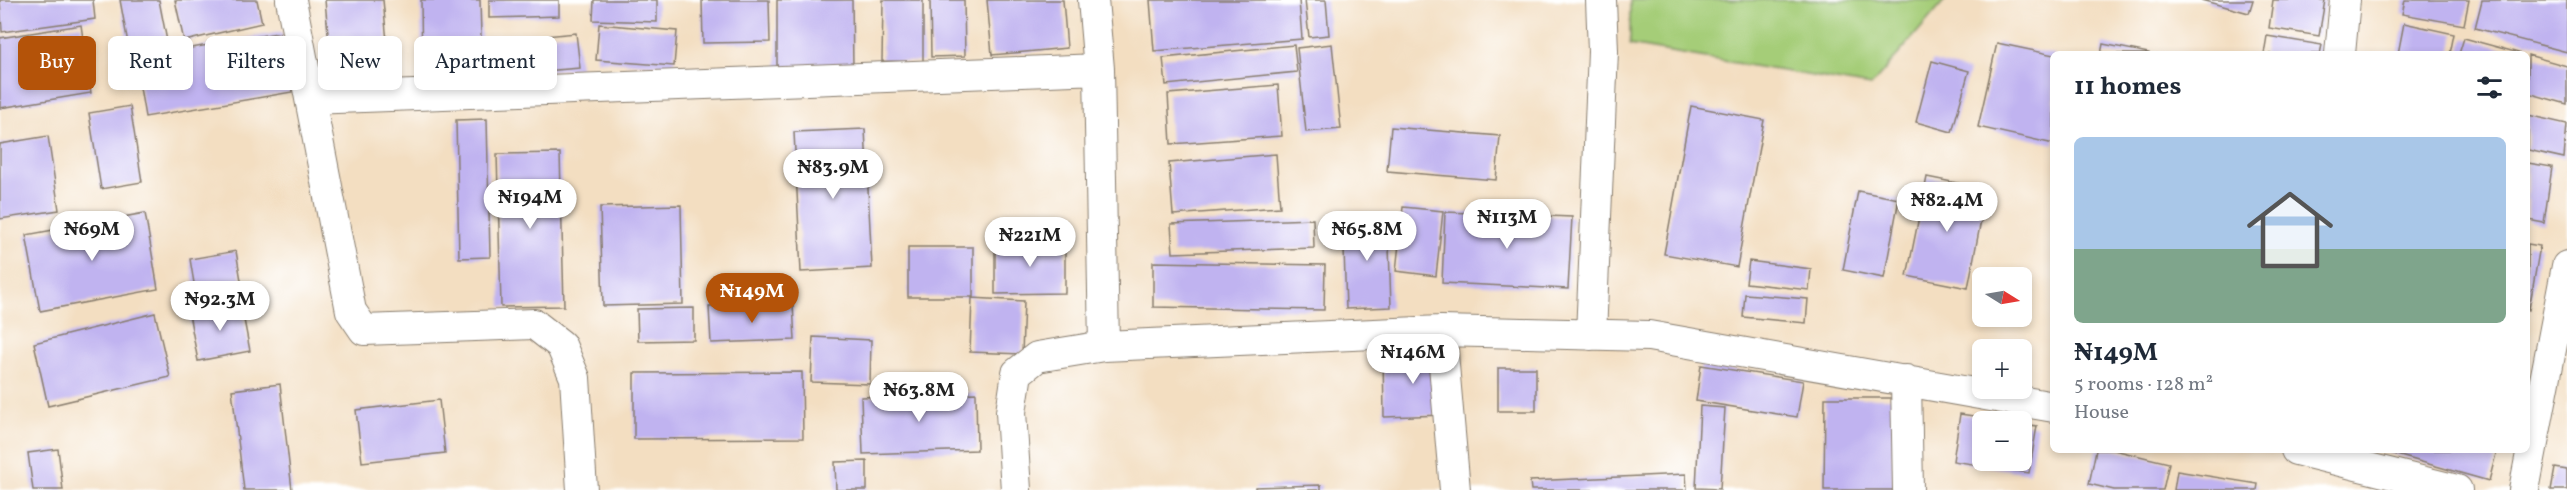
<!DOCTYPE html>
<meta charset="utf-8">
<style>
body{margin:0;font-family:Vollkorn,serif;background:#f2f2f3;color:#1f2937;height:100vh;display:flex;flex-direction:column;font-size:22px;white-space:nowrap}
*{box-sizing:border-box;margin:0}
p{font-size:20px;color:#747a83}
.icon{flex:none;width:33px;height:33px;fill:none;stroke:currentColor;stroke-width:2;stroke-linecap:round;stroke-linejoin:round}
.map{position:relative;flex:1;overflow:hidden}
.side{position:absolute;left:2050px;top:51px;width:480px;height:402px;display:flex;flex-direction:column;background:#fff;border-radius:9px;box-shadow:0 3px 9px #0003}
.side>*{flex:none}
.top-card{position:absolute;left:18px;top:36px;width:570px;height:54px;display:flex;gap:12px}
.needle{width:39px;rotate:101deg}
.controls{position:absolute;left:1972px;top:267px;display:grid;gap:12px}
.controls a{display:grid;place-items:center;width:60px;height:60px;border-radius:9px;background:#fff;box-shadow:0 3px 9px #0003;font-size:30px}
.price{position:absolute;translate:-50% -51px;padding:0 14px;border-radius:21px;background:#fff;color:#222;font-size:20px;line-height:39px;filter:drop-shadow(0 2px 3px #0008)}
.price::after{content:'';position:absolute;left:50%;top:36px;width:18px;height:14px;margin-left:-9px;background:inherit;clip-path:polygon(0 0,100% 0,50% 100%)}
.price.active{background:#b45309;color:#fff}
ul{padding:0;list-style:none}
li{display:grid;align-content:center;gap:12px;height:318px;padding:0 24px}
li span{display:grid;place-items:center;height:186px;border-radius:9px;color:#555}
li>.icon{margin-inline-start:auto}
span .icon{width:108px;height:108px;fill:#fffc;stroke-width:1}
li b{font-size:26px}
h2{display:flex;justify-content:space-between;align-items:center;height:72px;padding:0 24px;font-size:26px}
.tag{padding:0 21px;border-radius:9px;background:#fff;box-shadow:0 3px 9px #0003;font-size:21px;line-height:54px}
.tag.active{background:#b45309;color:#fff}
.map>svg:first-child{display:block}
.green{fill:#a5cd78;stroke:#60744a;stroke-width:1.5}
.building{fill:#c0b3f0}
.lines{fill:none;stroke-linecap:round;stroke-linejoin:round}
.minor-casing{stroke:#887d6e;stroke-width:32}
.minor{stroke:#fff;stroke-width:30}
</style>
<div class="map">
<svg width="2567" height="490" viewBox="0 0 2567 490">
<rect width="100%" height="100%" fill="#fff"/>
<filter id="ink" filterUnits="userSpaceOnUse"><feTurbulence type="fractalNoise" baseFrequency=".0167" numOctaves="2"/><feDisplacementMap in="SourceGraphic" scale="12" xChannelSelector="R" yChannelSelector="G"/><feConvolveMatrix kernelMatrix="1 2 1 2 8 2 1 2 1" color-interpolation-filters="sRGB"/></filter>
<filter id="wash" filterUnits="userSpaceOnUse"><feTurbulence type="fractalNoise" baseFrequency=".008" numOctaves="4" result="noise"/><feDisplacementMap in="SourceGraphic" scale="24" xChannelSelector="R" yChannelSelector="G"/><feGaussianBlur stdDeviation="1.35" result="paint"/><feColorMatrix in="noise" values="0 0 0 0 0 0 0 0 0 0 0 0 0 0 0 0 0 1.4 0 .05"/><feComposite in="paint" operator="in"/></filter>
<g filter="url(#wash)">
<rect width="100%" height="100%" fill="#f3dec1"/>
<!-- green -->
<path class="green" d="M 1630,0 L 1945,0 L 1871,86 L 1630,45 Z"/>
<g id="blocks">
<!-- building -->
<path class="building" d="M 0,0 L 93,0 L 95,19 L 2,32 Z
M 120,0 L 159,0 L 167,41 L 129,49 Z
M 175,0 L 257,0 L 262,23 L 184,41 Z
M 325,0 L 383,0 L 390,73 L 332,78 Z
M 421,0 L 480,0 L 482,72 L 422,74 Z
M 489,0 L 559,0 L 559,16 L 489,18 Z
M 594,0 L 657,0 L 657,22 L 593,20 Z
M 702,0 L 769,0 L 770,42 L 703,43 Z
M 777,0 L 852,0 L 853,67 L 777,68 Z
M 883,0 L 923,0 L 923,62 L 882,61 Z
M 930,0 L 964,0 L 965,56 L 931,57 Z
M 987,0 L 1063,0 L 1067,48 L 992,55 Z
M 1150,0 L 1299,0 L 1302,39 L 1154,51 Z
M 1305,0 L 1326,0 L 1329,35 L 1309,37 Z
M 2201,0 L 2253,0 L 2249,13 Z
M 2273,0 L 2325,0 L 2319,36 L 2269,28 Z
M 2405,0 L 2469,0 L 2464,25 L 2402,14 Z
M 2482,0 L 2567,0 L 2567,52 L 2475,28 Z
M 2404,23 L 2454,34 L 2450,54 L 2398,54 Z
M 599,24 L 677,31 L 674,66 L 596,60 Z
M 81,25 L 91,93 L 0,108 L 0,38 Z
M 282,32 L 292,92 L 145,117 L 135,58 Z
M 576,33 L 580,68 L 495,75 L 493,41 Z
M 2267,36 L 2322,45 L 2320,54 L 2264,54 Z
M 2464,38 L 2519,53 L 2519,54 L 2459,54 Z
M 1997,43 L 2054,55 L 2054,144 L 1978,127 Z
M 1332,44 L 1341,129 L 1306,132 L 1297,48 Z
M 2103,44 L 2149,53 L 2149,54 L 2101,54 Z
M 1294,45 L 1297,72 L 1166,85 L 1163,58 Z
M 2528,55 L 2567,66 L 2567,104 L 2528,93 Z
M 1932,61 L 1969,71 L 1952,132 L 1916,122 Z
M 1278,85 L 1282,136 L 1171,144 L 1168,94 Z
M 130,106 L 142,182 L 101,189 L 89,113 Z
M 1691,106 L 1764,120 L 1737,267 L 1664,254 Z
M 2528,115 L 2567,124 L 2564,158 L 2528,150 Z
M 487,119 L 490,257 L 459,258 L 456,120 Z
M 1391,127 L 1500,136 L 1496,180 L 1387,171 Z
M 865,129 L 872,268 L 801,272 L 794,132 Z
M 48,136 L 59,210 L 0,219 L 0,144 Z
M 560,153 L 564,306 L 501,307 L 497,154 Z
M 1276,154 L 1280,207 L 1173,215 L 1169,163 Z
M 2528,163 L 2552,167 L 2544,223 L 2528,220 Z
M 1927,177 L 1987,189 L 1968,288 L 1907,276 Z
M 1858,191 L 1899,199 L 1884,278 L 1843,270 Z
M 681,205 L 683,304 L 603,306 L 600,207 Z
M 1403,207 L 1443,211 L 1436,276 L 1396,271 Z
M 1445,212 L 1572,217 L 1568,289 L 1442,283 Z
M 145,213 L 158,289 L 40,311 L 26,235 Z
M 1388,216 L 1391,307 L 1346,309 L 1343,218 Z
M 1313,219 L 1314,248 L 1173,253 L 1171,224 Z
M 1065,241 L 1065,293 L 995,294 L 995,242 Z
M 2528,244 L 2540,246 L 2529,310 L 2528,310 Z
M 908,247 L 973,247 L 973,297 L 908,297 Z
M 236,251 L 243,292 L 197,301 L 190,259 Z
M 1749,261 L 1811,269 L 1809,290 L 1746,283 Z
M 1153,262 L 1325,265 L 1324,310 L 1153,307 Z
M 1745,294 L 1808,299 L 1806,323 L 1743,317 Z
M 972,298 L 1024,301 L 1022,354 L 970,352 Z
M 241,304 L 250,351 L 198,361 L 189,314 Z
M 793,304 L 795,340 L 711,343 L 709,307 Z
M 694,308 L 694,340 L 638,341 L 637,309 Z
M 155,313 L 170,377 L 48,406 L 34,343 Z
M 813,337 L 871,340 L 870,384 L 811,382 Z
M 1442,354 L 1444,415 L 1384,417 L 1383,355 Z
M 1701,365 L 1803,381 L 1797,417 L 1696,401 Z
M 1498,368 L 1536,368 L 1536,411 L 1498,411 Z
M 802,372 L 803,438 L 634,439 L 634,373 Z
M 280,384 L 292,490 L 244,490 L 232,390 Z
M 976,393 L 977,450 L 863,454 L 861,397 Z
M 1825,398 L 1894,398 L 1893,490 L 1824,490 Z
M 439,400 L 445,453 L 362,462 L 356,410 Z
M 1700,406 L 1725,408 L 1720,489 L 1696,488 Z
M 1960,414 L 2001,420 L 1983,422 L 1983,460 L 2022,460 L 2022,424 L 2037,426 L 2029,473 L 1953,461 Z
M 58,449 L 63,490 L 33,490 L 28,453 Z
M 2096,450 L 2114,450 L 2169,463 L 2163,490 L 2114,490 L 2089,484 Z
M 2379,450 L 2497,450 L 2489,481 Z
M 867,461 L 867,490 L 836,490 L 835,462 Z
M 2555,468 L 2567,470 L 2567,490 L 2551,490 Z
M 2177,471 L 2258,484 L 2257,490 L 2174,490 Z
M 1686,474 L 1687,490 L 1531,490 L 1530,481 Z
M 1321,485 L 1321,490 L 1255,490 L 1255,487 Z"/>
</g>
</g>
<g filter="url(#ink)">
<use href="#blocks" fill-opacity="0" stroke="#887d6e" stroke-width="1.5"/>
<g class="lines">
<!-- minor casing -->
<g class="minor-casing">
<path id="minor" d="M 291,0 L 351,311 L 364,330 L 534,324 L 561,345 L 575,378 L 582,490
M 1093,0 L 1099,69 L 1104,346 L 1441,331 L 1649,336 L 2054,407
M 2340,54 L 2345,0
M 310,99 L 1099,69
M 1441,331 L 1455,490
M 1591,335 L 1603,51 L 1601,0
M 1906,380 L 1908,490
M 2296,450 L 2457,490
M 1016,490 L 1011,412 L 1017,373 L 1037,357 L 1104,346
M 2524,490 L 2567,266"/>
</g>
<!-- minor -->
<use href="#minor" class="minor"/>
</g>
</g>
</svg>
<div class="controls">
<a><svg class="needle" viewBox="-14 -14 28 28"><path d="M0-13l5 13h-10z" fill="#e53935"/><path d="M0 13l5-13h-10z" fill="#747a83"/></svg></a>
<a>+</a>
<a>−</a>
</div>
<b class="price" style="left:833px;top:200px">₦83.9M</b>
<b class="price" style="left:530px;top:230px">₦194M</b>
<b class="price" style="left:1947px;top:233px">₦82.4M</b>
<b class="price" style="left:1507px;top:250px">₦113M</b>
<b class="price" style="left:92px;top:262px">₦69M</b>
<b class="price" style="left:1367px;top:262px">₦65.8M</b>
<b class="price" style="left:1030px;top:268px">₦221M</b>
<b class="price active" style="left:752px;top:324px">₦149M</b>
<b class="price" style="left:220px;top:332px">₦92.3M</b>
<b class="price" style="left:1413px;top:385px">₦146M</b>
<b class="price" style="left:919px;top:423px">₦63.8M</b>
<div class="top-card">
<a class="tag active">Buy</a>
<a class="tag">Rent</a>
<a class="tag">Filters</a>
<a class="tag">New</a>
<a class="tag">Apartment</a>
</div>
<section class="side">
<h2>11 homes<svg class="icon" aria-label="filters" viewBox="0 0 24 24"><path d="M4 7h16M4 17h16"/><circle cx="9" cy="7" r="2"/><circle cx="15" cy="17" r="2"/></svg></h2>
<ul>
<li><span style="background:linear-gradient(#a9c7e8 60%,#7fa58c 0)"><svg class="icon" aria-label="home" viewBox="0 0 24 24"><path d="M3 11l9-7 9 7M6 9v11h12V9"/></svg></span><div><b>₦149M</b><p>5 rooms · 128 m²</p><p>House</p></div></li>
</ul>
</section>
</div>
